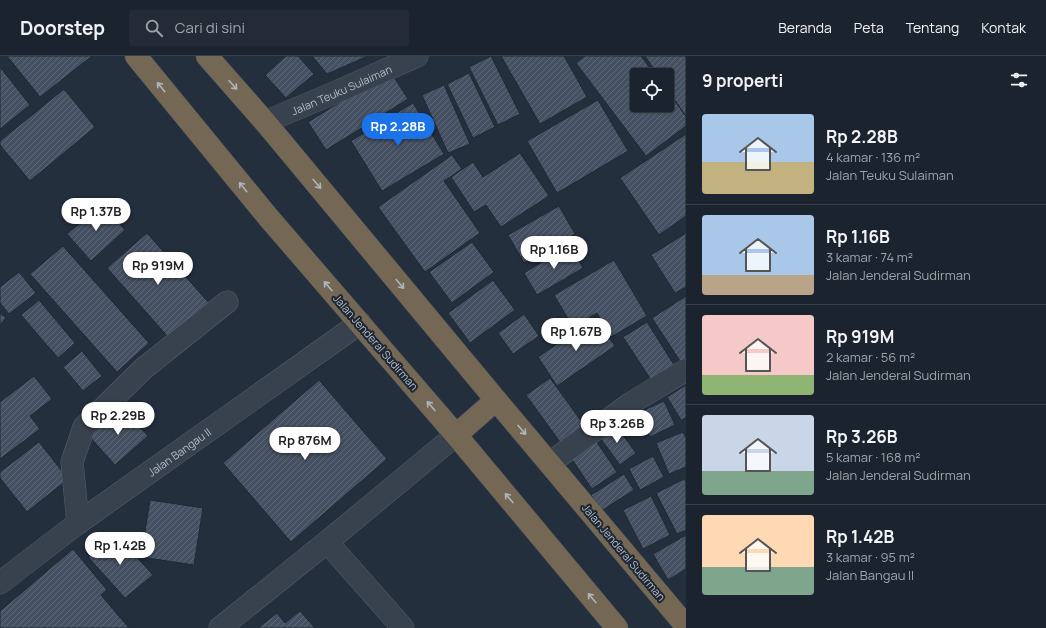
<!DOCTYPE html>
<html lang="id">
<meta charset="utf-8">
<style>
body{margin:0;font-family:Manrope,sans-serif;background:#242b36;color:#f1f3f6;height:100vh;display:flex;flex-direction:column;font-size:15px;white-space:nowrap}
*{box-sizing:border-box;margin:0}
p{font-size:13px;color:#a0a4aa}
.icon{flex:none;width:22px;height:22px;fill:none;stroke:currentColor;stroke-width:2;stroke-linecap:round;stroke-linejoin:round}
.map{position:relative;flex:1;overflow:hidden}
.side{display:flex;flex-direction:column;background:#1b232e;width:360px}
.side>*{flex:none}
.controls{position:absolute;left:630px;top:12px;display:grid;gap:8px}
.controls a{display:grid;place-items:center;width:44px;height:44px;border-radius:4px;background:#1b232e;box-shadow:0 1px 3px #0004,0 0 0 1px #39404a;font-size:20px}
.price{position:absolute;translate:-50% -34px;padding:0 9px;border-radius:14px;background:#fff;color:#222;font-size:13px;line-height:26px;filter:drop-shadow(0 1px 2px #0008)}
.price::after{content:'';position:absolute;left:50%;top:24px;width:12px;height:9px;margin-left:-6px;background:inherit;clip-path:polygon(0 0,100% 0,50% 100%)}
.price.current{background:#1a73e8;color:#fff}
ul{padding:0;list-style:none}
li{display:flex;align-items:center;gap:12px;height:100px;padding:0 16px}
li+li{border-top:1px solid #39404a}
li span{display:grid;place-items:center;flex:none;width:112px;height:80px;border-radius:4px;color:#555}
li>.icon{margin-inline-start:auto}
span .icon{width:48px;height:48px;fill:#fffc;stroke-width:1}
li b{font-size:17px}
h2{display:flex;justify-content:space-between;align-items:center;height:48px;padding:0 16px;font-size:17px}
header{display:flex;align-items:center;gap:24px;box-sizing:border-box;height:56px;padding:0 20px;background:#1b232e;border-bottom:1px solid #39404a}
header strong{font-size:19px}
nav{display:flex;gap:22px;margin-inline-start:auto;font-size:14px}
.search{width:280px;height:36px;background:#242b36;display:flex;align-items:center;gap:10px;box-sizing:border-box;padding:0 14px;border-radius:4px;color:#a0a4aa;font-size:15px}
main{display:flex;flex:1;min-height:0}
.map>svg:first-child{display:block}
.building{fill:url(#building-hatch);stroke:#1f2835}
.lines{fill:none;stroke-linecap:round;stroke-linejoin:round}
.minor-casing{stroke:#565f6c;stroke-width:23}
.highway-casing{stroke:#434c59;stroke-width:23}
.minor{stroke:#38414e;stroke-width:22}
.highway{stroke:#746855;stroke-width:22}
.oneway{stroke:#aeb4bd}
.labels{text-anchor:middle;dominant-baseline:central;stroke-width:4;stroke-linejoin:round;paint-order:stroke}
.street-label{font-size:11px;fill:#b4bcc9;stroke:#1d2633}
</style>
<header>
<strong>Doorstep</strong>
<div class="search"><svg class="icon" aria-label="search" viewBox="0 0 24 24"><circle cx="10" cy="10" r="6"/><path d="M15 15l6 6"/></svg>Cari di sini</div>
<nav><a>Beranda</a><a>Peta</a><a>Tentang</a><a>Kontak</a></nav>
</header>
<main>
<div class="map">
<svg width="686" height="572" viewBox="0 0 686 572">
<defs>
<pattern id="building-hatch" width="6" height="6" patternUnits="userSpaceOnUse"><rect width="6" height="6" fill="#455162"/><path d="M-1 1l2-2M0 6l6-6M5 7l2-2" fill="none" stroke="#5d6877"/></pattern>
</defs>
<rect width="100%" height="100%" fill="#242f3e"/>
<!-- building -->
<path class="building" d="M 7,0 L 92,0 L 40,41 Z
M 286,0 L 298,0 L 314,18 L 286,42 L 265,19 Z
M 312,0 L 368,0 L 327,18 Z
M 491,0 L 520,58 L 498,69 L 469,11 Z
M 501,0 L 564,0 L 587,41 L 540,68 Z
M 585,0 L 641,0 L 655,19 L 637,19 L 637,49 L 667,49 L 667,35 L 686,60 L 686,70 L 646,100 L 576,7 Z
M 645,0 L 686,0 L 686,59 L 685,59 L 667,33 L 667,19 L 658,19 Z
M 0,11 L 30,49 L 0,73 Z
M 390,15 L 408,43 L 326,94 L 308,66 Z
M 469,17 L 495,71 L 473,82 L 447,28 Z
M 444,29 L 470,88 L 448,97 L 422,39 Z
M 64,33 L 95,71 L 30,125 L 0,89 L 0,85 Z
M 598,44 L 628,95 L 557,137 L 527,85 Z
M 413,47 L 444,98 L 382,135 L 351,85 Z
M 686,78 L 686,160 L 659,179 L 620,122 Z
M 520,97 L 549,140 L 501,171 L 486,149 L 474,156 L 451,121 L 473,106 L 483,121 Z
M 452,99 L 462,113 L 444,125 L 480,177 L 425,216 L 378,151 Z
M 102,148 L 125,174 L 91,205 L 67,178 Z
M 559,150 L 575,178 L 524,207 L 508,179 Z
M 147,177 L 209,247 L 169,282 L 107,212 Z
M 686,177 L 686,231 L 675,237 L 651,199 Z
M 472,186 L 494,216 L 452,247 L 429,216 Z
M 570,189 L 583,212 L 537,239 L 524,217 Z
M 63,190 L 149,287 L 117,316 L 30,218 Z
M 614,204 L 647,260 L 611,281 L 597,257 L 573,271 L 554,239 Z
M 19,216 L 36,237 L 9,258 L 0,247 L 0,231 Z
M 493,224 L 515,254 L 470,287 L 448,257 Z
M 686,240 L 686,306 L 682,308 L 652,262 Z
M 39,244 L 75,287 L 58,302 L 21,259 Z
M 0,257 L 6,262 L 0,269 Z
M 524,258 L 539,280 L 513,298 L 498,277 Z
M 595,262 L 615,290 L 557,330 L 538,301 Z
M 647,266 L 676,312 L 653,327 L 623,281 Z
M 82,295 L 102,320 L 83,335 L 63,311 Z
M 34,320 L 52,343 L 30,360 L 40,373 L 0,403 L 0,346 Z
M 550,322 L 584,369 L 560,386 L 526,339 Z
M 319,324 L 387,403 L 291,486 L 223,407 Z
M 686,329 L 686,362 L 681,364 L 667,341 Z
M 664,345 L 675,369 L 650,381 L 638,357 Z
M 122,352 L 148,380 L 115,409 L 89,380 Z
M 614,367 L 636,397 L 620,409 L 598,379 Z
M 683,376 L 686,382 L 686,411 L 669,418 L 656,387 Z
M 592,379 L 617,416 L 592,433 L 567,396 Z
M 39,386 L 68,423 L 27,456 L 0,422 L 0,416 Z
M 653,400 L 664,421 L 640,434 L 629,413 Z
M 624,418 L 634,434 L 601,455 L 591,439 Z
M 684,423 L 686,426 L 686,474 L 677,478 L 656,437 Z
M 651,440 L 670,479 L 643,493 L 623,454 Z
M 150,444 L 203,452 L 194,509 L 141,501 Z
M 115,477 L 153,519 L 125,542 L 88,501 Z
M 686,479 L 686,513 L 668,524 L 653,498 Z
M 73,493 L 107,534 L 101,539 L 129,572 L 0,572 L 0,555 Z
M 300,555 L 315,572 L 258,572 L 277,557 L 285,567 Z"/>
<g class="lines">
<!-- minor casing -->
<g class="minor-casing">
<g id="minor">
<path id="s1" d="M 265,66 L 334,37 L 417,0"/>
<path d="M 550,407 L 631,347 L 686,314"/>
<path d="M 78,467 L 72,406 L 84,371 L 143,313 L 227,246"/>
<path d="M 327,486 L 403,572"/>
<path id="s2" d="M 0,527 L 78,467 L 360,267"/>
<path d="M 220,572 L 327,486 L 456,379"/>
</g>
</g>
<!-- highway casing -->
<g class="highway-casing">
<path id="highway" d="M 136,0 L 268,161 L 456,379 L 617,572
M 207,0 L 265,66 L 496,344 L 686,570
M 456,379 L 496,344"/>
</g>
<!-- minor -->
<use href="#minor" class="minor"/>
<!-- highway -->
<use href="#highway" class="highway"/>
</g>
<!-- one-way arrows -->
<defs><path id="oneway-shaft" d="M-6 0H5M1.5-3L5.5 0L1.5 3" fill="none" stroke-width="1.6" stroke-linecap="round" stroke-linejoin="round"/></defs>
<g class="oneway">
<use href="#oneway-shaft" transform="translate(233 29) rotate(48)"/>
<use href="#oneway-shaft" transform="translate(161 31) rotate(-129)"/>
<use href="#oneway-shaft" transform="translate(317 128) rotate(50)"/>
<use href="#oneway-shaft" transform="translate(243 131) rotate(-129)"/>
<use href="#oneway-shaft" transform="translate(400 228) rotate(50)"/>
<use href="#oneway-shaft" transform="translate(328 230) rotate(-131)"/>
<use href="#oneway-shaft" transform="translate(431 350) rotate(-131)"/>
<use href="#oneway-shaft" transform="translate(522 374) rotate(49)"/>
<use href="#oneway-shaft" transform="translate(509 442) rotate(-130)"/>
<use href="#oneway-shaft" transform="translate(592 542) rotate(-130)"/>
</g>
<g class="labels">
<!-- street labels -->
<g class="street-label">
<text stroke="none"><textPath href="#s1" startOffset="83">Jalan Teuku Sulaiman</textPath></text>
<text transform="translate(376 286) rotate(49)">Jalan Jenderal Sudirman</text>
<text stroke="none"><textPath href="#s2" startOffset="222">Jalan Bangau II</textPath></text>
<text transform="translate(624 496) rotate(50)">Jalan Jenderal Sudirman</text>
</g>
</g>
</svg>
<div class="controls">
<a><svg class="icon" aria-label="locate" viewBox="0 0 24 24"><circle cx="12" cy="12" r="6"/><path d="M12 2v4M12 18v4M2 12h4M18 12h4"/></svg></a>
</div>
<b class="price current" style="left:398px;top:91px">Rp 2.28B</b>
<b class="price" style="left:96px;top:176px">Rp 1.37B</b>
<b class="price" style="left:554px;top:214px">Rp 1.16B</b>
<b class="price" style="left:158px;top:230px">Rp 919M</b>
<b class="price" style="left:576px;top:296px">Rp 1.67B</b>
<b class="price" style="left:118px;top:380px">Rp 2.29B</b>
<b class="price" style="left:617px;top:388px">Rp 3.26B</b>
<b class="price" style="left:305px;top:405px">Rp 876M</b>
<b class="price" style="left:120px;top:510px">Rp 1.42B</b>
</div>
<section class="side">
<h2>9 properti<svg class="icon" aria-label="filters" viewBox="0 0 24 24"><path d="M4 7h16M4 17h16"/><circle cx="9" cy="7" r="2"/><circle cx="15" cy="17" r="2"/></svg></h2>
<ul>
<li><span style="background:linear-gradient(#a9c7e8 60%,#c2b280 0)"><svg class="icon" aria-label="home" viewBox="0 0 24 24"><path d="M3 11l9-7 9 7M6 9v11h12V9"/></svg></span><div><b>Rp 2.28B</b><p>4 kamar · 136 m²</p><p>Jalan Teuku Sulaiman</p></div></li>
<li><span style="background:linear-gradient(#a9c7e8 75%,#b9a48a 0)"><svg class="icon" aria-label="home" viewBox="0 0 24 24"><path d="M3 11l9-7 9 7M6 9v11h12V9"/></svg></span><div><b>Rp 1.16B</b><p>3 kamar · 74 m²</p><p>Jalan Jenderal Sudirman</p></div></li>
<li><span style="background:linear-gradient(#f6c9c9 75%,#8fb573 0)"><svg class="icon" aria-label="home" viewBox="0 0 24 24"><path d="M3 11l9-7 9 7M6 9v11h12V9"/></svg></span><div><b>Rp 919M</b><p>2 kamar · 56 m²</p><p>Jalan Jenderal Sudirman</p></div></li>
<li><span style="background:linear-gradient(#c9d6e8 70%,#7fa58c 0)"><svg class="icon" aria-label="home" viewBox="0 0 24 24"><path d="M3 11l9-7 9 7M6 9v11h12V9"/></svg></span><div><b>Rp 3.26B</b><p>5 kamar · 168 m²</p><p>Jalan Jenderal Sudirman</p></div></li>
<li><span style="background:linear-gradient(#ffd9b3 65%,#7fa58c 0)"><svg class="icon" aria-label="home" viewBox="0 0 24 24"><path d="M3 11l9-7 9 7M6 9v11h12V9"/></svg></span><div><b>Rp 1.42B</b><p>3 kamar · 95 m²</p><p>Jalan Bangau II</p></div></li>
</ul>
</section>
</main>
